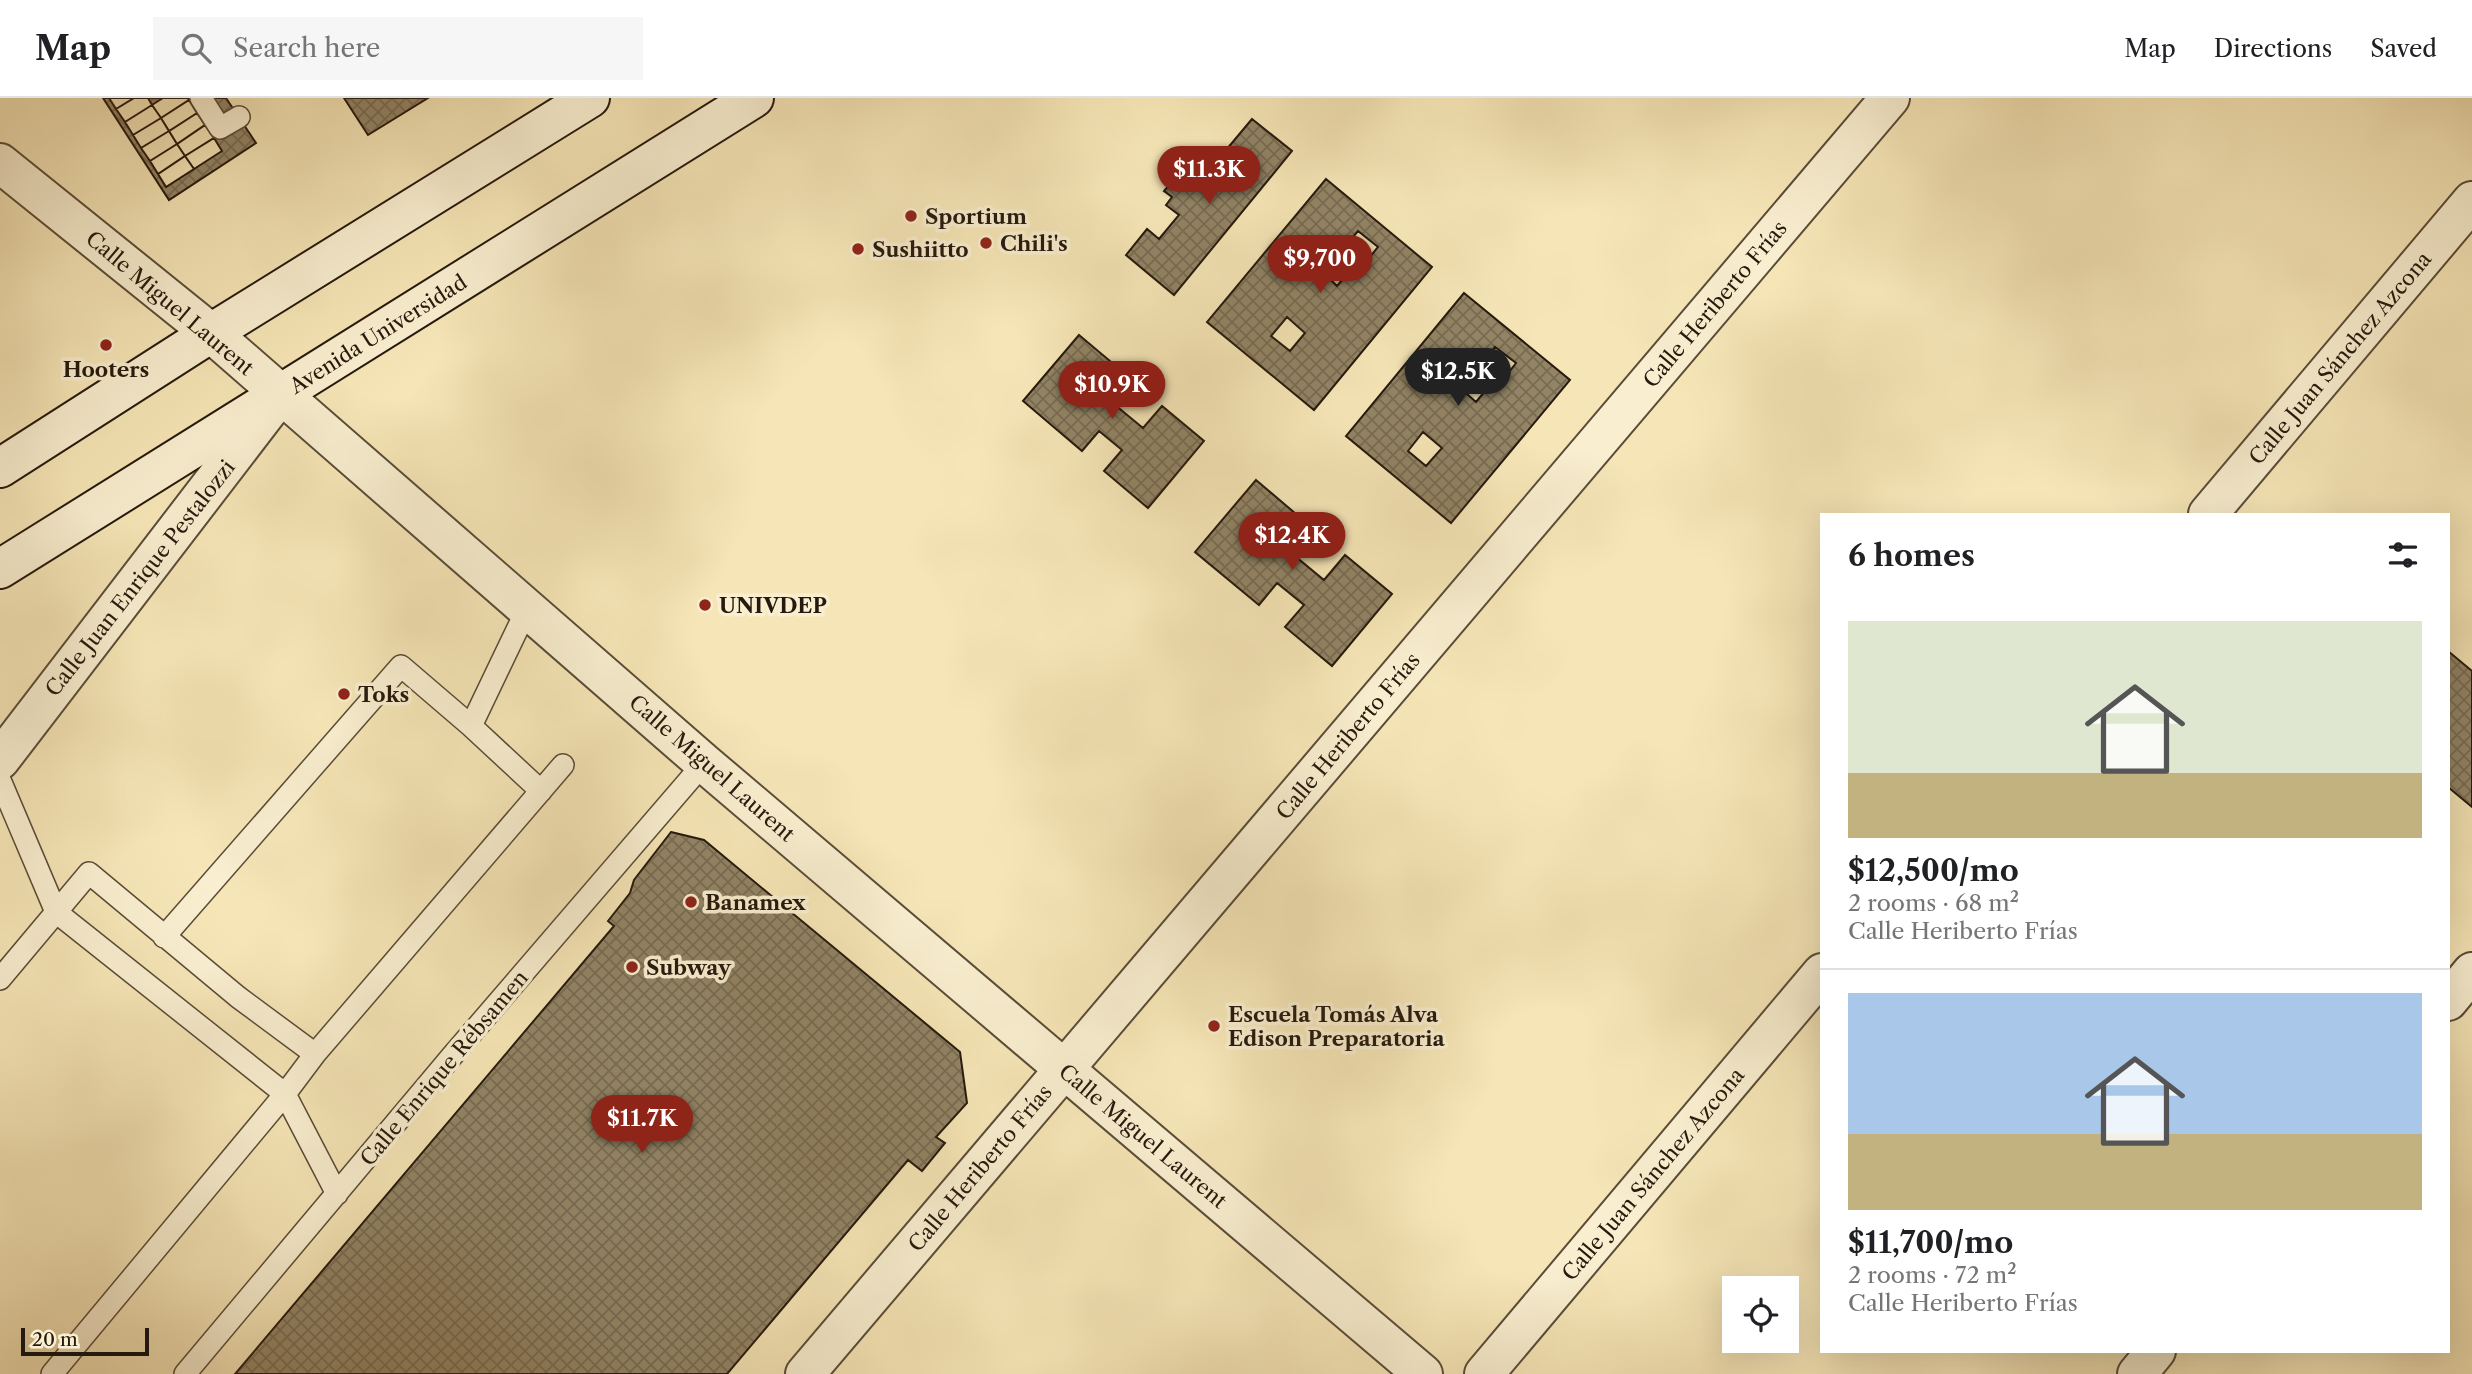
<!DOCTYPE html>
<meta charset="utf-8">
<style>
body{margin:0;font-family:"Libre Caslon Text",serif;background:#f6f6f6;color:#202124;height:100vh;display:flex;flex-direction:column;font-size:26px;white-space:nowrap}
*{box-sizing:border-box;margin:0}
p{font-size:23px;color:#757577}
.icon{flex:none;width:38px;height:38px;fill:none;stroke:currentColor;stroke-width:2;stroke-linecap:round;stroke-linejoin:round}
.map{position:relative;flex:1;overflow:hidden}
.details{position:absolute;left:1820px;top:415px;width:630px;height:840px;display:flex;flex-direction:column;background:#fff;border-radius:0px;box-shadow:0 7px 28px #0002}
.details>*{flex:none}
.fabs{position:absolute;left:1722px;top:1178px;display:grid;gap:14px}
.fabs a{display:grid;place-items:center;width:77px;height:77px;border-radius:0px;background:#fff;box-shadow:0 7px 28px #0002;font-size:35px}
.scale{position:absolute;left:21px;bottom:18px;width:128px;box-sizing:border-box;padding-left:7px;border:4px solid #26190d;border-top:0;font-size:19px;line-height:24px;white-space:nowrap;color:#26190d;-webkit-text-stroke:5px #f9efd0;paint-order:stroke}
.price{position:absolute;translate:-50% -60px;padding:0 16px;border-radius:24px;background:#8f2418;color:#fff;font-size:23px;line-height:46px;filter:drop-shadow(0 2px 4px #0008)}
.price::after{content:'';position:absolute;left:50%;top:42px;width:21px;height:16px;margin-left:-10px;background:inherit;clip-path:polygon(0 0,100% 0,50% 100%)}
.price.current{background:#222;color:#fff}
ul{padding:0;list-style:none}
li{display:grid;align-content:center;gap:14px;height:371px;padding:0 28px}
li+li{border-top:2px solid #e0e0e0}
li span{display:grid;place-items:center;height:217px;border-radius:0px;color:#555}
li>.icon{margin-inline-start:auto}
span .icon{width:126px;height:126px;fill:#fffc;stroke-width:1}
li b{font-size:30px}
h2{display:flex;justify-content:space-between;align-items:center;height:84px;padding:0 28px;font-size:30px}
header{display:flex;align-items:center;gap:42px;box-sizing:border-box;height:98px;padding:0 35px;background:#fff;border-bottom:2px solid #e0e0e0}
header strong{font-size:33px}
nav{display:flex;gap:38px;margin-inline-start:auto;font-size:24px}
.search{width:490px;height:63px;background:#f6f6f6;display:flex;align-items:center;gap:18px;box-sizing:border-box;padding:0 24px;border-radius:0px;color:#757577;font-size:26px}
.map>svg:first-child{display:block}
.building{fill:url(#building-cross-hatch);stroke:#26190d;stroke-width:2;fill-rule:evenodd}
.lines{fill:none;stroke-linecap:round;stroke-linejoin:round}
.service-casing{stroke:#5a4c38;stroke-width:24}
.minor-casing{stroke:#5a4c38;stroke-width:42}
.secondary-casing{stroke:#26190d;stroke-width:42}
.service{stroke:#f9efd0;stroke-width:21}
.minor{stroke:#f9efd0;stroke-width:38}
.secondary{stroke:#f9efd0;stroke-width:38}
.poi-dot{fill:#8f2418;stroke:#f9efd0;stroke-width:2.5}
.labels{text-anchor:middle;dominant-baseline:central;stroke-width:7;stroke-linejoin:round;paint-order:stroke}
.poi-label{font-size:21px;font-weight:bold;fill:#26190d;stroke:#f9efd0;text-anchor:start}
.street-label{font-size:21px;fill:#26190d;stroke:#f9efd0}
</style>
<header>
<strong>Map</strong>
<div class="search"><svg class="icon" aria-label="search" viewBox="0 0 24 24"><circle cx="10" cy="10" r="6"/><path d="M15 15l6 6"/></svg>Search here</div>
<nav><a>Map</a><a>Directions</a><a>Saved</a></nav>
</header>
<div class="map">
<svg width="2472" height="1276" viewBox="0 0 2472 1276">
<defs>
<pattern id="building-cross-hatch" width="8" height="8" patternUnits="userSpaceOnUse" patternTransform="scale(1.75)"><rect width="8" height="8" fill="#928465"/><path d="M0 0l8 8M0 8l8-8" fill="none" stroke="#776b52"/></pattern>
</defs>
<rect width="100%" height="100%" fill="#f6e6b7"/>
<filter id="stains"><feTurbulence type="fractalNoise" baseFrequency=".00286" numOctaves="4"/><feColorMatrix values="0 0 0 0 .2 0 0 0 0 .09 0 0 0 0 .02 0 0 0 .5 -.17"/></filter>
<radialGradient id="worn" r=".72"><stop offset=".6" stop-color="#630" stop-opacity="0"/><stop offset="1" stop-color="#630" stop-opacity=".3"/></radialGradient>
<!-- building -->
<path class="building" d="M 103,0 L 226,0 L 256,45 L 169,102 Z
M 109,0 L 134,0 L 116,11 Z
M 134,0 L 148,0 L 152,7 L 125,24 L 116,11 Z
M 163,0 L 188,0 L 189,2 L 161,20 L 152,7 Z
M 344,0 L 428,0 L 368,37 Z
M 189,2 L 197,15 L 169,33 L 161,20 Z
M 152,7 L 161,20 L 133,37 L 125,24 Z
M 197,15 L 205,27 L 177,46 L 169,33 Z
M 161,20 L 169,33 L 141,50 L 133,37 Z
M 1252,21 L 1292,53 L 1174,197 L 1126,157 L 1147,131 L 1159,141 L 1179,117 L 1166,107 L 1172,99 L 1164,93 L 1185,68 L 1201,82 Z
M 205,27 L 214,40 L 185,58 L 177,46 Z
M 169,33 L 177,46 L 150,63 L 141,50 Z
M 214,40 L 222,53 L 194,71 L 185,58 Z
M 177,46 L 185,58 L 158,76 L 150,63 Z
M 185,58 L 194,71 L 166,89 L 158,76 Z
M 1326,81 L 1432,169 L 1314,312 L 1207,224 ZM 1358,133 L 1378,149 L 1357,175 L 1352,170 L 1337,188 L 1329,180 L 1343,163 L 1337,158 ZM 1287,219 L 1305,235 L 1290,253 L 1271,238 Z
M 1464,195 L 1570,282 L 1451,425 L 1346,338 ZM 1495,249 L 1516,265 L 1496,291 L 1490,287 L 1476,304 L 1467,296 L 1481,279 L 1475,274 ZM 1423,334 L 1442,350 L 1426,368 L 1408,353 Z
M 1079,237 L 1135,284 L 1115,307 L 1143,330 L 1162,308 L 1204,343 L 1148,410 L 1104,373 L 1122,352 L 1099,333 L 1082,353 L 1023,303 Z
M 1256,382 L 1316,433 L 1295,458 L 1324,482 L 1345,457 L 1392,496 L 1332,568 L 1285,529 L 1304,507 L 1277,485 L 1259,507 L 1195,454 Z
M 2448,553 L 2472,573 L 2472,709 L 2448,689 Z
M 671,734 L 704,742 L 960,954 L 967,1005 L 936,1039 L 945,1045 L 922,1073 L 908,1062 L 727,1276 L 235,1276 L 614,828 L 608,823 L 630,795 L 634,782 Z"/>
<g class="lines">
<!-- service casing -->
<g class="service-casing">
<path id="service" d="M 201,0 L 220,30 L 239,19
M 471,628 L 527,511
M 0,682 L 56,814 L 285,996 L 337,1096
M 164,839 L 401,568 L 471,628 L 541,693
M 0,881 L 89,775 L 238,899 L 315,956
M 52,1276 L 285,996 L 315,956 L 563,667
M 185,1276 L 452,958 L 704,665"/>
</g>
<!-- minor casing -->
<g class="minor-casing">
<path id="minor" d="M 0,65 L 211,235 L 704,665 L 1423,1276
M 2208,416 L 2472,103
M 0,662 L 280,297
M 2448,903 L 2472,874
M 805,1276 L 1890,0
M 1484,1276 L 1822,875
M 2137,1276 L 2156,1253"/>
</g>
<!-- secondary casing -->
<g class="secondary-casing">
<path id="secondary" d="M 0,370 L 211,235 L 590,0
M 0,471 L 754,0"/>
</g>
<!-- service -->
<use href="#service" class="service"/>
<!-- minor -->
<use href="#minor" class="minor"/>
<!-- secondary -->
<use href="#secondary" class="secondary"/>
</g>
<!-- markers -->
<g class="poi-dot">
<circle cx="911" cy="118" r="7"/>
<circle cx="986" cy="145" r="7"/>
<circle cx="858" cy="151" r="7"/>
<circle cx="106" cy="247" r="7"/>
<circle cx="705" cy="507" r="7"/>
<circle cx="344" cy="596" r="7"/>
<circle cx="691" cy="804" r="7"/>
<circle cx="632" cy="869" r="7"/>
<circle cx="1214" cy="928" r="7"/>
</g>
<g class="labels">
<!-- poi labels -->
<g class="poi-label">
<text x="925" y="118">Sportium</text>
<text x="1000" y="145">Chili's</text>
<text x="872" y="151">Sushiitto</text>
<text x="106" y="271" text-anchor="middle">Hooters</text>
<text x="719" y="507">UNIVDEP</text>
<text x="358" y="596">Toks</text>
<text x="705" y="804">Banamex</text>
<text x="646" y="869">Subway</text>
<text x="1228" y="916">Escuela Tomás Alva<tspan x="1228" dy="24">Edison Preparatoria</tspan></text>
</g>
<!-- street labels -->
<g class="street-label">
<text transform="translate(170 205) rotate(40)">Calle Miguel Laurent</text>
<text transform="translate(1715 206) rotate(-50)">Calle Heriberto Frías</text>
<text transform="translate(378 236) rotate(-32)">Avenida Universidad</text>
<text transform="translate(2340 260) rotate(-50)">Calle Juan Sánchez Azcona</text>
<text transform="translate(140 480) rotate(-52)">Calle Juan Enrique Pestalozzi</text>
<text transform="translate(1348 638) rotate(-50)">Calle Heriberto Frías</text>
<text transform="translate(712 670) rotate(41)">Calle Miguel Laurent</text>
<text transform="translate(444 970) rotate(-50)">Calle Enrique Rébsamen</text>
<text transform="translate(1143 1038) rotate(40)">Calle Miguel Laurent</text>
<text transform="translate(980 1070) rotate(-50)">Calle Heriberto Frías</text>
<text transform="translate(1653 1076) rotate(-50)">Calle Juan Sánchez Azcona</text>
</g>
</g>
<rect width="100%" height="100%" filter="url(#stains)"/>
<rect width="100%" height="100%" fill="url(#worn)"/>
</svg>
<div class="fabs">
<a><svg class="icon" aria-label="locate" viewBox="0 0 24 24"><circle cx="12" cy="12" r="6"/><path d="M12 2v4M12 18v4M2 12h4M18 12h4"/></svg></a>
</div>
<div class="scale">20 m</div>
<b class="price" style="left:1209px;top:108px">$11.3K</b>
<b class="price" style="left:1320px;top:197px">$9,700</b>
<b class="price current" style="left:1458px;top:310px">$12.5K</b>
<b class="price" style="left:1112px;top:323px">$10.9K</b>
<b class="price" style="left:1292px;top:474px">$12.4K</b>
<b class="price" style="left:642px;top:1057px">$11.7K</b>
<section class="details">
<h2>6 homes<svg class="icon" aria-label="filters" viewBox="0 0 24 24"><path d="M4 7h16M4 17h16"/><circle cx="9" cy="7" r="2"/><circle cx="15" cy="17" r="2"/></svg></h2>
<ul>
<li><span style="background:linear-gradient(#dfe7d0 70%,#c2b280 0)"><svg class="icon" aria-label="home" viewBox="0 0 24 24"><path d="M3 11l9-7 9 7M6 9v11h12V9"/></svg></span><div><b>$12,500/mo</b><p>2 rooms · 68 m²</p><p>Calle Heriberto Frías</p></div></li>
<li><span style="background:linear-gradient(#a9c7e8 65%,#c2b280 0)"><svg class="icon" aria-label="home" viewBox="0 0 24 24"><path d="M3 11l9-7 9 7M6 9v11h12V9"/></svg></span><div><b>$11,700/mo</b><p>2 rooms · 72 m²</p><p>Calle Heriberto Frías</p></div></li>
</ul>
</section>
</div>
